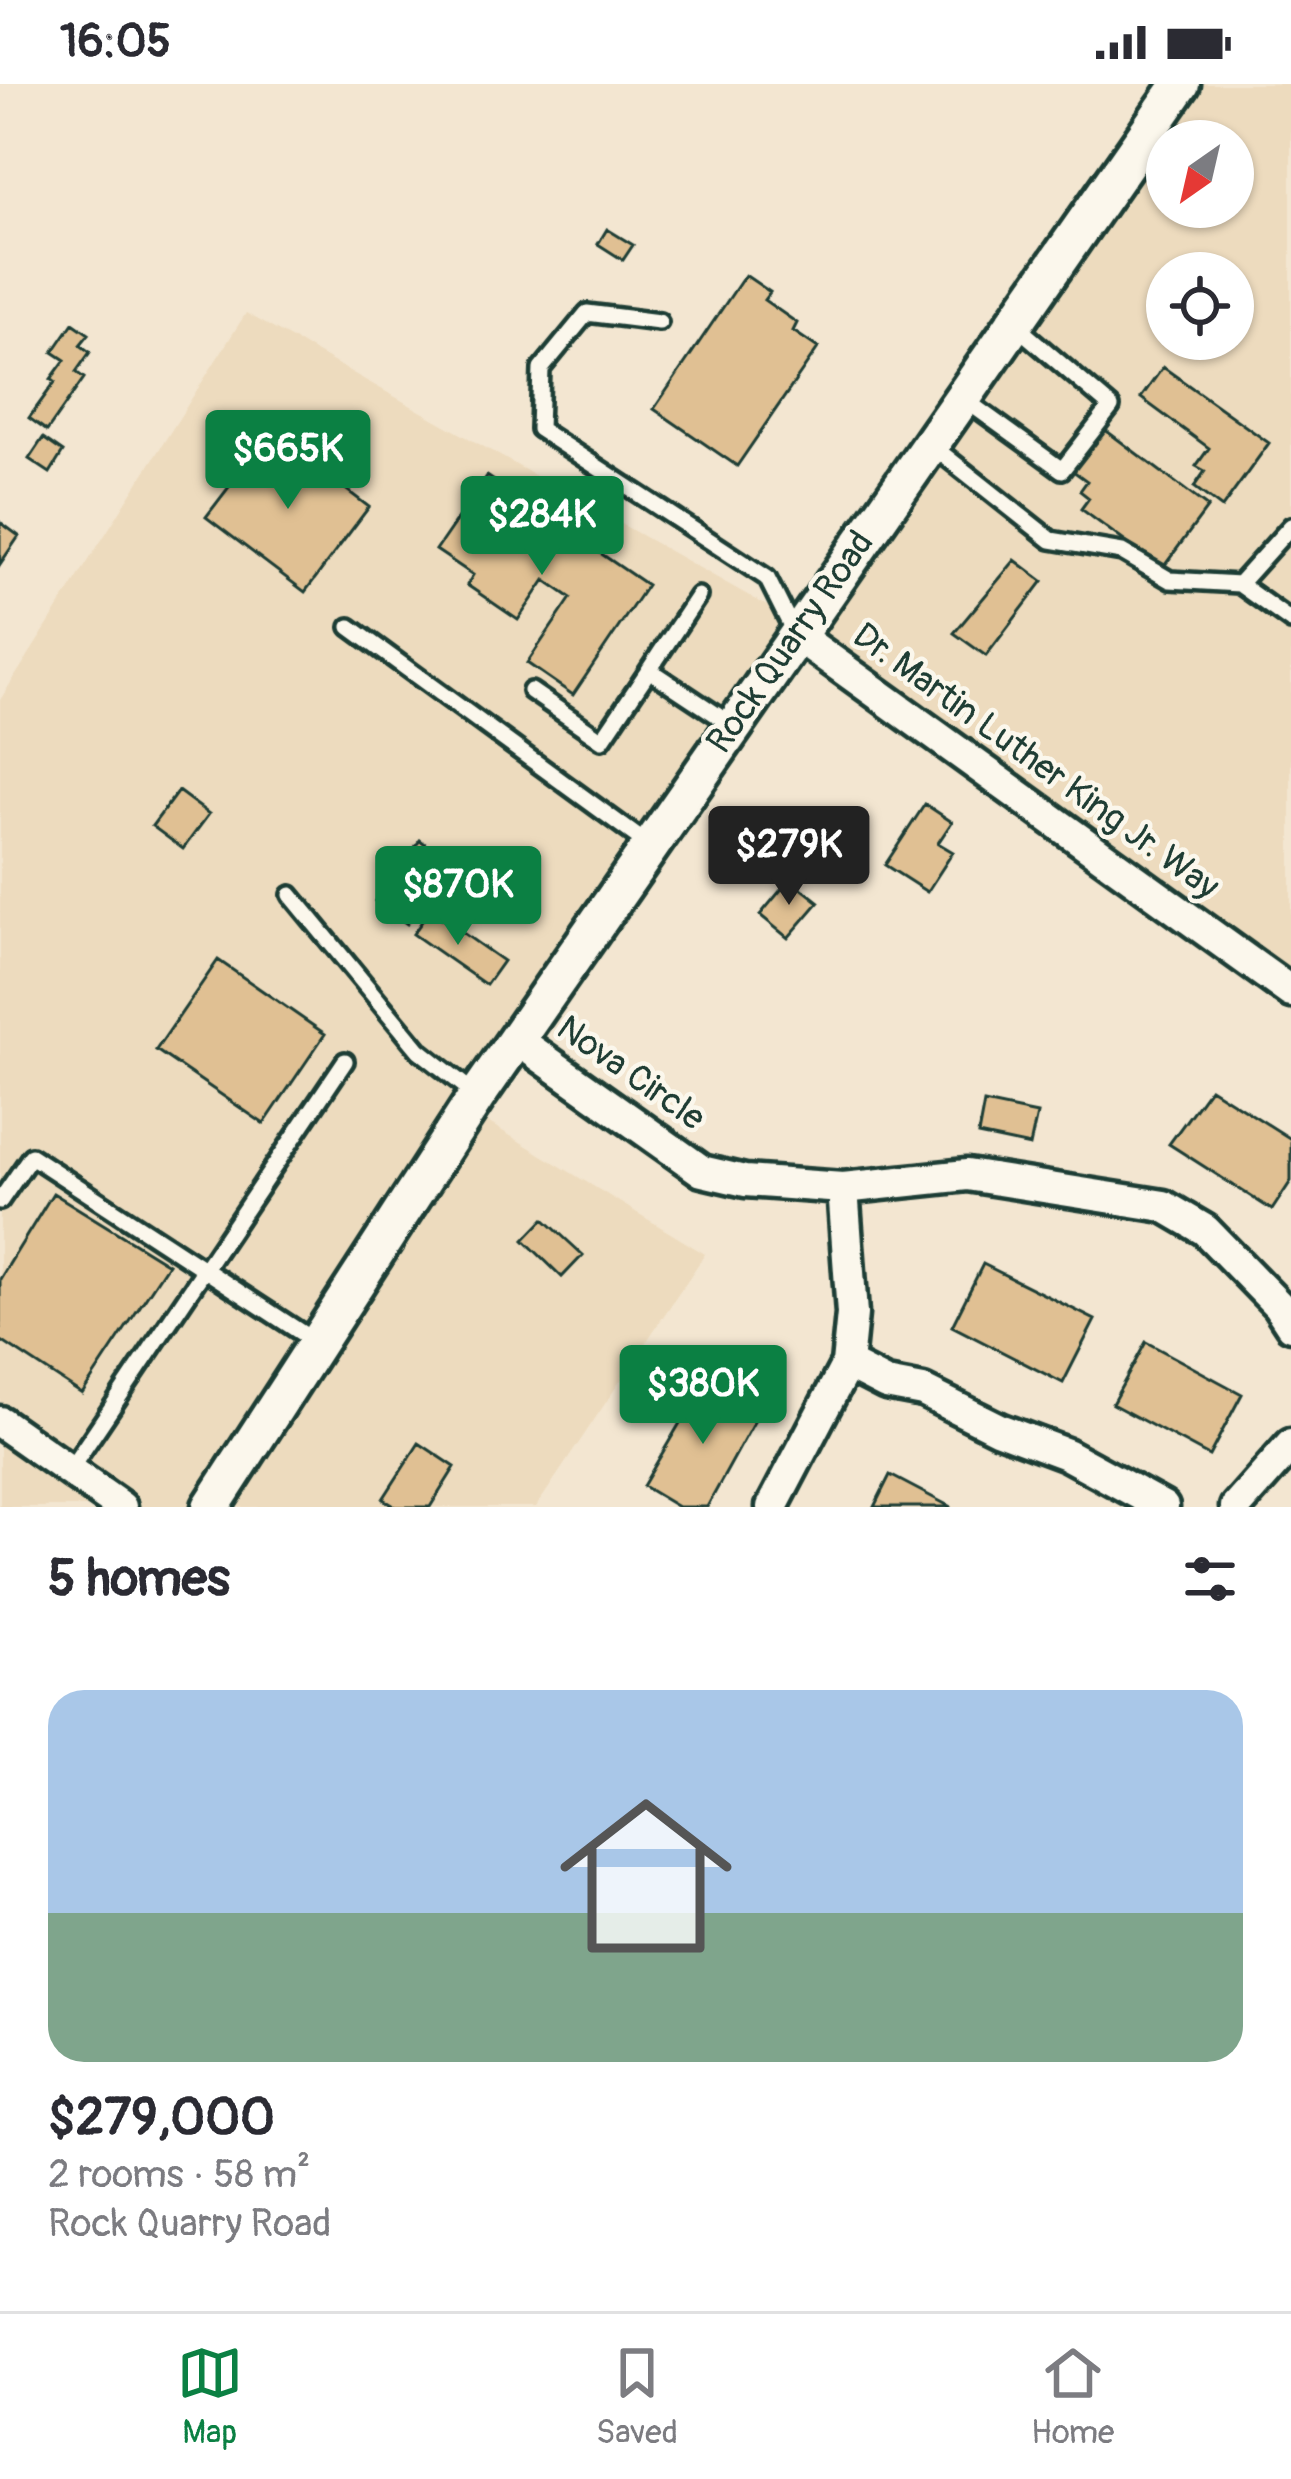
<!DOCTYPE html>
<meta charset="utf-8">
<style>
body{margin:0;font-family:Pangolin,sans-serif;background:#f2f2f3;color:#2b2b33;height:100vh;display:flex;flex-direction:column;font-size:45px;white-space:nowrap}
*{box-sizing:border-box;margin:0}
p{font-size:39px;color:#7c7c81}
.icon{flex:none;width:66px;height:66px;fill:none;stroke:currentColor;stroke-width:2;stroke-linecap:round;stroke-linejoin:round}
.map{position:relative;height:1423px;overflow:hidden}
.sheet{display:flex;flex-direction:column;background:#fff;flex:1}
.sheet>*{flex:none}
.needle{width:78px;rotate:214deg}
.buttons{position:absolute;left:1146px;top:36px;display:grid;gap:24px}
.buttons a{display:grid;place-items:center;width:108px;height:108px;border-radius:50%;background:#fff;box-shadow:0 3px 9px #0004;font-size:60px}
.price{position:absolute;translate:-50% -102px;padding:0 27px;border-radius:12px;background:#0b8043;color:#fff;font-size:39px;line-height:78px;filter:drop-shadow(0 3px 6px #0008)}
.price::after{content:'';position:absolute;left:50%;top:72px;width:36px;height:27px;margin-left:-18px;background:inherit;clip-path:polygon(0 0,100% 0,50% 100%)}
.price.current{background:#222;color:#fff}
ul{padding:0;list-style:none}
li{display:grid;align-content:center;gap:24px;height:636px;padding:0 48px}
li+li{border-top:3px solid #e1e1e2}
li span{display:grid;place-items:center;height:372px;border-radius:36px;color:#555}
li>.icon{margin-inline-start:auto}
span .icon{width:216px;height:216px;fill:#fffc;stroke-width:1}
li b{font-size:51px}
h2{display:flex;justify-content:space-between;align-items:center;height:144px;padding:0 48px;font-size:51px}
.status{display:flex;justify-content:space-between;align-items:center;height:84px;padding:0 60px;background:#fff;direction:ltr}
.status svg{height:33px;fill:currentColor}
.menu{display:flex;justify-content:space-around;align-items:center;height:168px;border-top:3px solid #e1e1e2;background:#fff;font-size:33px;color:#7c7c81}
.menu a{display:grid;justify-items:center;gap:6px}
.menu .current{color:#0b8043}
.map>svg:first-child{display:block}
.built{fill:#eddbbe;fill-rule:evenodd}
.building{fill:#e0c093;stroke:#1f3d34;stroke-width:3}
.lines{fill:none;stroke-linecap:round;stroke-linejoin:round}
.service-casing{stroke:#1f3d34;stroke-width:24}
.minor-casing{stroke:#1f3d34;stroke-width:39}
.tertiary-casing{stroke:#1f3d34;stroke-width:45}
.service{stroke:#fbf7ec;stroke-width:15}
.minor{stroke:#fbf7ec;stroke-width:30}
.tertiary{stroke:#fbf7ec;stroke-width:36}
.labels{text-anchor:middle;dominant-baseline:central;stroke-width:9;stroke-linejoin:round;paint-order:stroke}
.street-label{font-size:36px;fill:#1f3d34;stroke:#fbf7ec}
</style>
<div class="status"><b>16:05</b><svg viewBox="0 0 49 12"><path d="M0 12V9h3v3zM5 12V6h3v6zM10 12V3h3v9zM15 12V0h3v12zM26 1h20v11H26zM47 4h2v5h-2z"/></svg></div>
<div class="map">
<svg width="1291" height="1423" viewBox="0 0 1291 1423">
<rect width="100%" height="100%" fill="#f3e6d1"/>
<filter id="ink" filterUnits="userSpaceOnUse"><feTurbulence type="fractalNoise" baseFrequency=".00833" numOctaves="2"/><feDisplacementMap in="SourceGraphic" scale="24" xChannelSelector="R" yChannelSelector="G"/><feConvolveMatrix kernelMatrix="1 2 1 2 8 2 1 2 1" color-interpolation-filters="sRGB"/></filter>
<g filter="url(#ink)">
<!-- built -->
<path class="built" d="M 1174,0 L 1291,0 L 1291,893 L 801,541 L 466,1025 L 705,1170 L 536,1423 L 0,1423 L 0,616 L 246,229 L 801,541 ZM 1167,57 L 1233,57 L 1233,123 L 1167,123 ZM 1167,189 L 1233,189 L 1233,255 L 1167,255 Z"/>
<!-- building -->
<path class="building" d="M 607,145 L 633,161 L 623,176 L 598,160 Z
M 745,191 L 770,208 L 764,216 L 797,239 L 793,247 L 818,264 L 737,382 L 654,325 Z
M 73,239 L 89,250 L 80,261 L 90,268 L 76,288 L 84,294 L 47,347 L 29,334 L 55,298 L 51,295 L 65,276 L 53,268 Z
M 1163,283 L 1269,359 L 1222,424 L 1194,403 L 1205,387 L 1196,382 L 1209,364 L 1141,314 Z
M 1104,345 L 1208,423 L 1162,485 L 1081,425 L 1089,414 L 1080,407 L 1087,397 L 1073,387 Z
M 271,348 L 369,423 L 305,508 L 206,433 Z
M 43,354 L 63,368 L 50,389 L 29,375 Z
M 487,392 L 647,501 L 573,611 L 527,579 L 571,514 L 545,496 L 518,536 L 467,501 L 473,491 L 436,466 Z
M 0,438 L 19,452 L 0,480 Z
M 1015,476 L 1043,497 L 986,572 L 954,549 Z
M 178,707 L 209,730 L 183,765 L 152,742 Z
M 925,720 L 952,738 L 938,759 L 953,768 L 927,808 L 885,781 Z
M 420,756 L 451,779 L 407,840 L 375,817 Z
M 790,795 L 819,818 L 788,854 L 760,831 Z
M 430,826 L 503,877 L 486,901 L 413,850 Z
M 218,876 L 325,950 L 264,1040 L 156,966 Z
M 1210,1004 L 1291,1055 L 1291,1097 L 1272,1126 L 1169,1060 Z
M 984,1019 L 1037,1030 L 1030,1062 L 978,1051 Z
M 53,1109 L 168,1180 L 82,1310 L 0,1256 L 0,1195 Z
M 544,1135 L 583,1171 L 562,1193 L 524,1156 Z
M 983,1180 L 1095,1236 L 1063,1299 L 952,1242 Z
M 1146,1258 L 1242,1310 L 1209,1372 L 1112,1320 Z
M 707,1293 L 761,1325 L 707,1423 L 678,1423 L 643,1402 Z
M 419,1359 L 455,1383 L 430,1423 L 396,1423 L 383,1415 Z
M 890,1391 L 951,1423 L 874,1423 Z"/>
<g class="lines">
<!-- service casing -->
<g class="service-casing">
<path id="service" d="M 659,238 L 587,229 L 541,285 L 539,345 L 767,494 L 795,550
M 964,315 L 1062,386 L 1111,323 L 1014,240
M 931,361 L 1051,456 L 1122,468 L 1170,496 L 1239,500 L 1291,537
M 1239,500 L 1291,442
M 698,512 L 649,586 L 732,641
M 350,543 L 650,762
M 531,607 L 602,656 L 649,586
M 291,811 L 419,966 L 475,1010
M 0,1117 L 31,1072 L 317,1259
M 69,1387 L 345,977"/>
</g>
<!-- minor casing -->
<g class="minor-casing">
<path id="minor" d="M 795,550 L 1291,908
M 516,955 L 702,1087 L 745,1097 L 843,1104 L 967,1091 L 1164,1122 L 1205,1146 L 1278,1221 L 1291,1241
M 847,1280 L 886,1300 L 923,1307 L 999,1345 L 1066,1370 L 1163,1423
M 0,1338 L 121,1423
M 772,1423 L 847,1280 L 852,1230 L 843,1104
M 1236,1423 L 1291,1361"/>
</g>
<!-- tertiary casing -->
<g class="tertiary-casing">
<path id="tertiary" d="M 211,1423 L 477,1012 L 1181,0"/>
</g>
<!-- service -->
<use href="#service" class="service"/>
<!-- minor -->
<use href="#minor" class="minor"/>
<!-- tertiary -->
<use href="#tertiary" class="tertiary"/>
</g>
</g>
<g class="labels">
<!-- street labels -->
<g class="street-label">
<text transform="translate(790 558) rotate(-55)">Rock Quarry Road</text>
<text transform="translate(1036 677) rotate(36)">Dr. Martin Luther King Jr. Way</text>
<text transform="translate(631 989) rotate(35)">Nova Circle</text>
</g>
</g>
</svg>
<div class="buttons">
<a><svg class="needle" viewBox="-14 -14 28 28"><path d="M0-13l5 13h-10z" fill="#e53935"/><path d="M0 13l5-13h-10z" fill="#7c7c81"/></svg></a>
<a><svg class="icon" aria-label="locate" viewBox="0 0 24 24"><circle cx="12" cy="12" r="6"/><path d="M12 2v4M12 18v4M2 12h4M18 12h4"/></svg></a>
</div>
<b class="price" style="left:288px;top:428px">$665K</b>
<b class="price" style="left:542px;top:494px">$284K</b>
<b class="price current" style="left:789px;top:824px">$279K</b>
<b class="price" style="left:458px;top:864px">$870K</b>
<b class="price" style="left:703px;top:1363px">$380K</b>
</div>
<section class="sheet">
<h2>5 homes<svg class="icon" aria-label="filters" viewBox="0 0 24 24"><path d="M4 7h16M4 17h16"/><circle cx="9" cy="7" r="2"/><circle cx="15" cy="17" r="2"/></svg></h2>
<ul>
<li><span style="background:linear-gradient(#a9c7e8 60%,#7fa58c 0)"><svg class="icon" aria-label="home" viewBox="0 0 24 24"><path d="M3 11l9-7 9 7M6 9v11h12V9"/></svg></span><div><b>$279,000</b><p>2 rooms · 58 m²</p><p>Rock Quarry Road</p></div></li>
</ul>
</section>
<nav class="menu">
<a class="current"><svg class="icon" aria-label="map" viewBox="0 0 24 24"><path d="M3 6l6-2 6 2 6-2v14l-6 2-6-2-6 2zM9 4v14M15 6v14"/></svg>Map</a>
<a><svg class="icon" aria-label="saved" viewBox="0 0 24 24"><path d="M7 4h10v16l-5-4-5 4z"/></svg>Saved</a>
<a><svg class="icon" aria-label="home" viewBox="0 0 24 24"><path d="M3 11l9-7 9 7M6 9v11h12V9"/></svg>Home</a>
</nav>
